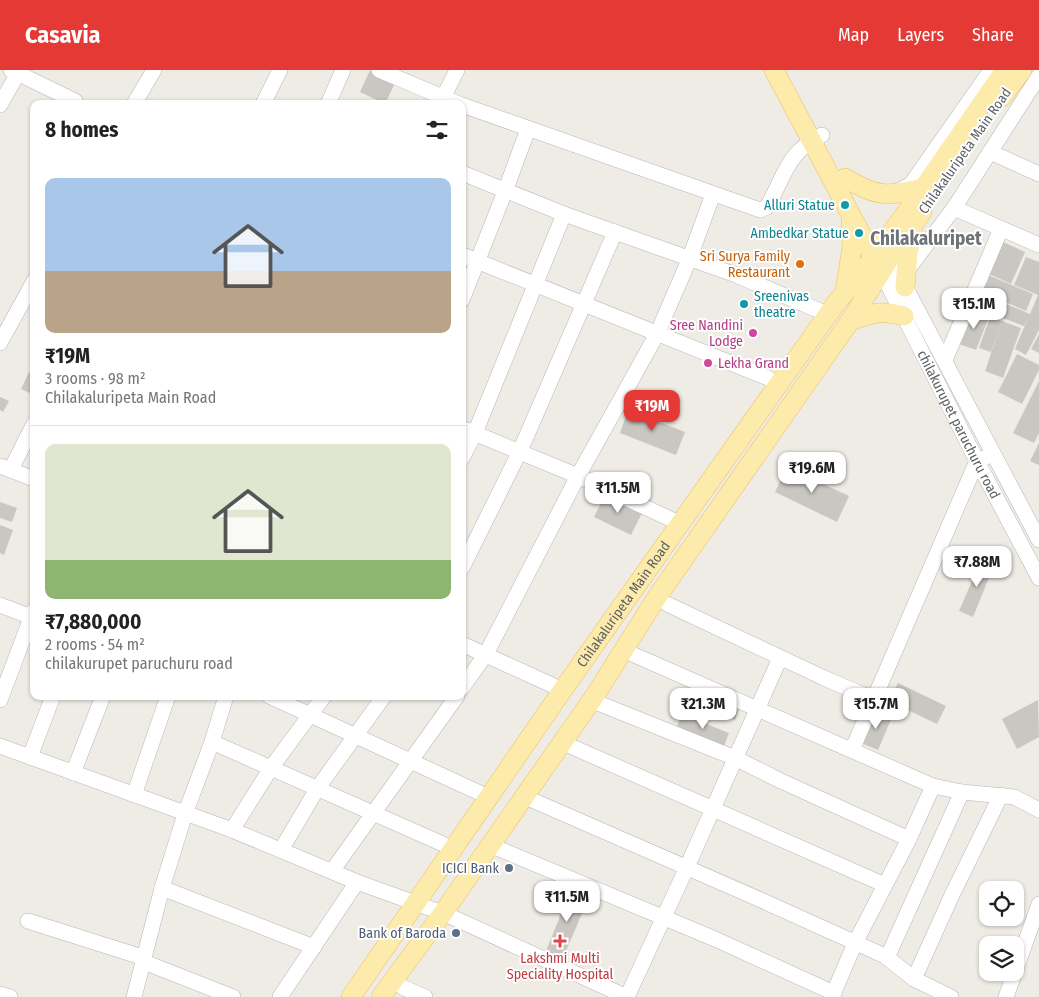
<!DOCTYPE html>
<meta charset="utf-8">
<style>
body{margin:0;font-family:"Fira Sans Condensed",sans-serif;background:#f2f2f2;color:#222;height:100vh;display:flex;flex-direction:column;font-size:19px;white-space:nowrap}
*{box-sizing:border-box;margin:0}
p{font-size:16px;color:#767676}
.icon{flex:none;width:28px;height:28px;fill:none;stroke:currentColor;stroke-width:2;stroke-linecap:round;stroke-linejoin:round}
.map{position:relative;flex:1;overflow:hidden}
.panel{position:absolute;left:30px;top:30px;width:436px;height:600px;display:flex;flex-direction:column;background:#fff;border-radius:10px;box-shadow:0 1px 4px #0004}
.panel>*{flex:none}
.fabs{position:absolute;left:979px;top:811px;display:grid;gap:10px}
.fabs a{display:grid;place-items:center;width:45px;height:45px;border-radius:10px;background:#fff;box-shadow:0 1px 4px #0004;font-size:25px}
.price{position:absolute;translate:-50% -42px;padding:0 11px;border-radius:10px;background:#fff;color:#222;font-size:16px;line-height:32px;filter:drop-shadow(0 1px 2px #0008)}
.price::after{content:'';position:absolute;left:50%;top:30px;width:15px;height:11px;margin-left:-8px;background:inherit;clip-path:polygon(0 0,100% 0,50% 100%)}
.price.active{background:#e53935;color:#fff}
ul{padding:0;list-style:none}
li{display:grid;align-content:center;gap:10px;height:265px;padding:0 15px}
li+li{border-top:1px solid #e0e0e0}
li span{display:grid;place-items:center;height:155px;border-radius:10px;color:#555}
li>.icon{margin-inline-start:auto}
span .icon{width:90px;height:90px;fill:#fffc;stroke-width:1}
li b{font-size:21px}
h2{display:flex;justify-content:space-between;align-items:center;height:60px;padding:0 15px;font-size:21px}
header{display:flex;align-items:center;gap:30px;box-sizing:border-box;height:70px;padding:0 25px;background:#e53935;color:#fff}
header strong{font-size:24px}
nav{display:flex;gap:28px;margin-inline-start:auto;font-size:18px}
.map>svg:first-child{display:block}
.building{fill:#cac7c2}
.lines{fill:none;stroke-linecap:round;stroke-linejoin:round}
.minor-casing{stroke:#b3b6ba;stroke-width:16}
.major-casing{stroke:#eebe5f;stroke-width:20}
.minor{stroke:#fff;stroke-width:15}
.major{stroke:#fdebac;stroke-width:19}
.culture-dot{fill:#0f9aa8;stroke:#fff;stroke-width:2}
.food-dot{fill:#e8710a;stroke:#fff;stroke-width:2}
.hotel-dot{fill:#d1479c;stroke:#fff;stroke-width:2}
.service-dot{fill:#5c6f8a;stroke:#fff;stroke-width:2}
.health-dot{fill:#e0444e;stroke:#fff;stroke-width:2}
.labels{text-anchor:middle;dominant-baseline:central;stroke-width:4;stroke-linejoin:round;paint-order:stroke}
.street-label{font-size:14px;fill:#5d6165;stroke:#fff}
.culture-label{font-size:14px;fill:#0d838f;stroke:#fff;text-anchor:end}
.food-label{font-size:14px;fill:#c56008;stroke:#fff;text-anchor:end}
.hotel-label{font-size:14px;fill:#b23c85;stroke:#fff;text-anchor:end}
.service-label{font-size:14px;fill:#4e5e75;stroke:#fff;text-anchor:end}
.health-label{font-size:14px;fill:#be3a42;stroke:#fff}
.district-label{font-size:19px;font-weight:bold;fill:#6e7377;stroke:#fff}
</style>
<header>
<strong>Casavia</strong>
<nav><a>Map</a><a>Layers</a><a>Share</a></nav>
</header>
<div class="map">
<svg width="1039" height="927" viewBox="0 0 1039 927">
<rect width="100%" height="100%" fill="#efece5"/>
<!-- building -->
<path class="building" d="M 370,0 L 396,11 L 385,34 L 360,22 Z
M 1003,172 L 1025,182 L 1011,214 L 989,204 Z
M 1026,187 L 1039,192 L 1039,260 L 1026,285 L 1015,279 L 1028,248 L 1024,256 L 974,237 L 980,223 L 1030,244 L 1038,225 L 1014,215 Z
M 988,205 L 1033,224 L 1026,241 L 982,222 Z
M 973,240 L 989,247 L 976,280 L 959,274 Z
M 990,247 L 1002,251 L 991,282 L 979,278 Z
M 1002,251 L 1021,258 L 1003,308 L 985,301 Z
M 1039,264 L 1039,283 L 1031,279 Z
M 1017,284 L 1039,295 L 1039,300 L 1022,334 L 998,322 Z
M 29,302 L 34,305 L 34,325 L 21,319 Z
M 1039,311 L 1039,363 L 1034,373 L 1013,363 Z
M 0,327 L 9,331 L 3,342 L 0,340 Z
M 628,340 L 685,362 L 676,385 L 620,363 Z
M 1039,373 L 1039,395 L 1030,391 Z
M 787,397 L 849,426 L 837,452 L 775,422 Z
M 606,423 L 643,441 L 631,465 L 594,447 Z
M 0,432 L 17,438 L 12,452 L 0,448 Z
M 0,455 L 13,460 L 4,485 L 0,483 Z
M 982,488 L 995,493 L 973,547 L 959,541 Z
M 898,613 L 946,636 L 937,654 L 889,631 Z
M 692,621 L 739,639 L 735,650 L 688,632 Z
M 1038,630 L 1039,667 L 1017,679 L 1002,649 Z
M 875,640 L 892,647 L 878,680 L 861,673 Z
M 682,644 L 729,663 L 724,676 L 677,656 Z
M 571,819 L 589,827 L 563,888 L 546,881 Z"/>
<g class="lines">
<!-- minor casing -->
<g class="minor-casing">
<g id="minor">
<path d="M 11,0 L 75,31"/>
<path d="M 379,0 L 459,34"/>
<path d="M 134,34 L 154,0"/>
<path d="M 263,34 L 280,0"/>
<path d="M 328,34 L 343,0"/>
<path d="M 440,34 L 457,0"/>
<path d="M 0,35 L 18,3"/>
<path d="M 462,35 L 760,140 L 767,137 C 785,106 786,83 822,65"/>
<path d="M 990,82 L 1039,104"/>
<path d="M 462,103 L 564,144 L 736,205 L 827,244"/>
<path d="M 897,122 L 911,114 L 991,0"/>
<path d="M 954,138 L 1039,175"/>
<path d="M 462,185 L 768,308"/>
<path d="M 890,188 L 1039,470"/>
<path id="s1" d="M 881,201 L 977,391 L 1039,508"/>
<path d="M 905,203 L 954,138 L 1039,6"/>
<path d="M 462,230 L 506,119 L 528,59"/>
<path d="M 0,273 L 34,211"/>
<path d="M 945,290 L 1001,159"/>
<path d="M 462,358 L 578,406 L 679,453"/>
<path d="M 462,388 L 475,363 L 564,144"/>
<path d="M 0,396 L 34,409"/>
<path d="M 11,399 L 34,354"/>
<path d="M 462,498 L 520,381 L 615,162"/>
<path d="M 667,534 L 824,608 L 873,629"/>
<path d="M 0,535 L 31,547"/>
<path d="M 462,574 L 554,616"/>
<path d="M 632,584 L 933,716 L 962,722 L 1014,727 L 1039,740"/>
<path d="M 462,618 L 486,584 L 578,406 L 657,264 L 689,190 L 713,124"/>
<path d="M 269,626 L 480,723"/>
<path d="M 0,630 L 34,540"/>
<path d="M 598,633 L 735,688 L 781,711 L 909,769"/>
<path d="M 212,672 L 443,774"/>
<path d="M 568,675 L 885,815"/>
<path d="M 0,676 L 232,760 L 357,812 L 443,843 L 627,927"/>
<path d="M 852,680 L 977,391 L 993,384"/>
<path d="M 30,687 L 53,626"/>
<path d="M 73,703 L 103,626"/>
<path d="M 134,725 L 168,626"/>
<path d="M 532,730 L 761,830 L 885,886 L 914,909 L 951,927"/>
<path d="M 232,760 L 271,698 L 324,626"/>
<path d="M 497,778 L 715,869 L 834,923"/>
<path d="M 281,780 L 317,719 L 384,626"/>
<path d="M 332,801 L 457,626"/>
<path d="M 162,818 L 314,877"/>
<path d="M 28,851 L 145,888"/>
<path d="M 887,888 L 962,722"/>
<path d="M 144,892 L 233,927"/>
<path d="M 914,909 L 952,825 L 1001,725"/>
<path d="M 402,917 L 425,927"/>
<path d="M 0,924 L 10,927"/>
<path d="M 134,927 L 162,818 L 185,744 L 212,672 L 226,626"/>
<path d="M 280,927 L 357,812"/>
<path d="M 627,927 L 687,797 L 780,588"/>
<path d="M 832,927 L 855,873 L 909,769 L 933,716"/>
<path d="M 1006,927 L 1039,834"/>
</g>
</g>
<!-- major casing -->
<g class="major-casing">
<g id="major">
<path d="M 774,0 L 878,196"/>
<path d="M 1002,27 L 1022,0"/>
<path d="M 845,108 C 876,127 889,127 923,118"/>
<path d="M 905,217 L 908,182 L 913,164"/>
<path d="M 845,221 L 852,177 L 851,147"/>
<path d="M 850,251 C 874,243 878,240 904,246"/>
<path id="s2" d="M 351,927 L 564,618 L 836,233 L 859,206 L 906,143 L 1005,0"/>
<path d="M 381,927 L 443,843 L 594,627 L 657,527 L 850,251 L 890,188 L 922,142"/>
</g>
</g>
<!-- minor -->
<use href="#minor" class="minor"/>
<!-- major -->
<use href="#major" class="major"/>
</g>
<!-- markers -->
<g class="culture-dot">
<circle cx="845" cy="135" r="5"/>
<circle cx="859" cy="163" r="5"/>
<circle cx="744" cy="234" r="5"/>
</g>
<circle class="food-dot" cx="800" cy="194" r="5"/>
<g class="hotel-dot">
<circle cx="753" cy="263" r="5"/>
<circle cx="708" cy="293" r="5"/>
</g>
<g class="service-dot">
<circle cx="509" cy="798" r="5"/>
<circle cx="456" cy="863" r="5"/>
</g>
<path class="health-dot" d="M557.5 863.5h5v5h5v5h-5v5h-5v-5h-5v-5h5z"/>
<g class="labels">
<!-- street labels -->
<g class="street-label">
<text transform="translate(965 81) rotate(-55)">Chilakaluripeta Main Road</text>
<text stroke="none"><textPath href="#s1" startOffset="172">chilakurupet paruchuru road</textPath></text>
<text stroke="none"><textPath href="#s2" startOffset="478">Chilakaluripeta Main Road</textPath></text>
</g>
<!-- culture labels -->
<g class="culture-label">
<text x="835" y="135">Alluri Statue</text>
<text x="849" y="163">Ambedkar Statue</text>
<text x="754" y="226" text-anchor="start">Sreenivas<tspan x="754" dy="16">theatre</tspan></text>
</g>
<!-- food labels -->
<g class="food-label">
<text x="790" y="186">Sri Surya Family<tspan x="790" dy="16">Restaurant</tspan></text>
</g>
<!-- hotel labels -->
<g class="hotel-label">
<text x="743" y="255">Sree Nandini<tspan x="743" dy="16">Lodge</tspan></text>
<text x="718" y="293" text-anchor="start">Lekha Grand</text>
</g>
<!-- service labels -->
<g class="service-label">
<text x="499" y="798">ICICI Bank</text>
<text x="446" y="863">Bank of Baroda</text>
</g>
<!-- health labels -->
<g class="health-label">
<text x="560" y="888">Lakshmi Multi<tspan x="560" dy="16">Speciality Hospital</tspan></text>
</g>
<!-- district labels -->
<g class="district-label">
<text x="926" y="168">Chilakaluripet</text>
</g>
</g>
</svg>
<div class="fabs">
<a><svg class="icon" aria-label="locate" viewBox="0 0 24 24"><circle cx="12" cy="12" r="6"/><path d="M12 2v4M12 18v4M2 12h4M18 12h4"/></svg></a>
<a><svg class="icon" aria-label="layers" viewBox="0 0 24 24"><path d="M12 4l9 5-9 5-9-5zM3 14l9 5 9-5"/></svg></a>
</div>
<b class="price" style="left:974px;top:260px">₹15.1M</b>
<b class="price active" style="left:652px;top:362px">₹19M</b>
<b class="price" style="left:812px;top:424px">₹19.6M</b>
<b class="price" style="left:618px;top:444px">₹11.5M</b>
<b class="price" style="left:977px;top:518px">₹7.88M</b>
<b class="price" style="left:703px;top:660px">₹21.3M</b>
<b class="price" style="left:876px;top:660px">₹15.7M</b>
<b class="price" style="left:567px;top:853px">₹11.5M</b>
<section class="panel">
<h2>8 homes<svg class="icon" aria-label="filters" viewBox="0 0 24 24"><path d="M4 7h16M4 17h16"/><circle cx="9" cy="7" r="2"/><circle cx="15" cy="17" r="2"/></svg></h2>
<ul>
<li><span style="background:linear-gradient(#a9c7e8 60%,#b9a48a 0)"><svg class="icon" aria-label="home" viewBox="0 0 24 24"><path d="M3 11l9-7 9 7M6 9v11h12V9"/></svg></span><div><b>₹19M</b><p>3 rooms · 98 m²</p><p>Chilakaluripeta Main Road</p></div></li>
<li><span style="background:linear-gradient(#dfe7d0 75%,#8fb573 0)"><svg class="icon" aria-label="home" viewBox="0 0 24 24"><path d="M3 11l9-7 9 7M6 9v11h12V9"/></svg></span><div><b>₹7,880,000</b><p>2 rooms · 54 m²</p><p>chilakurupet paruchuru road</p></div></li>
</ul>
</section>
</div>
